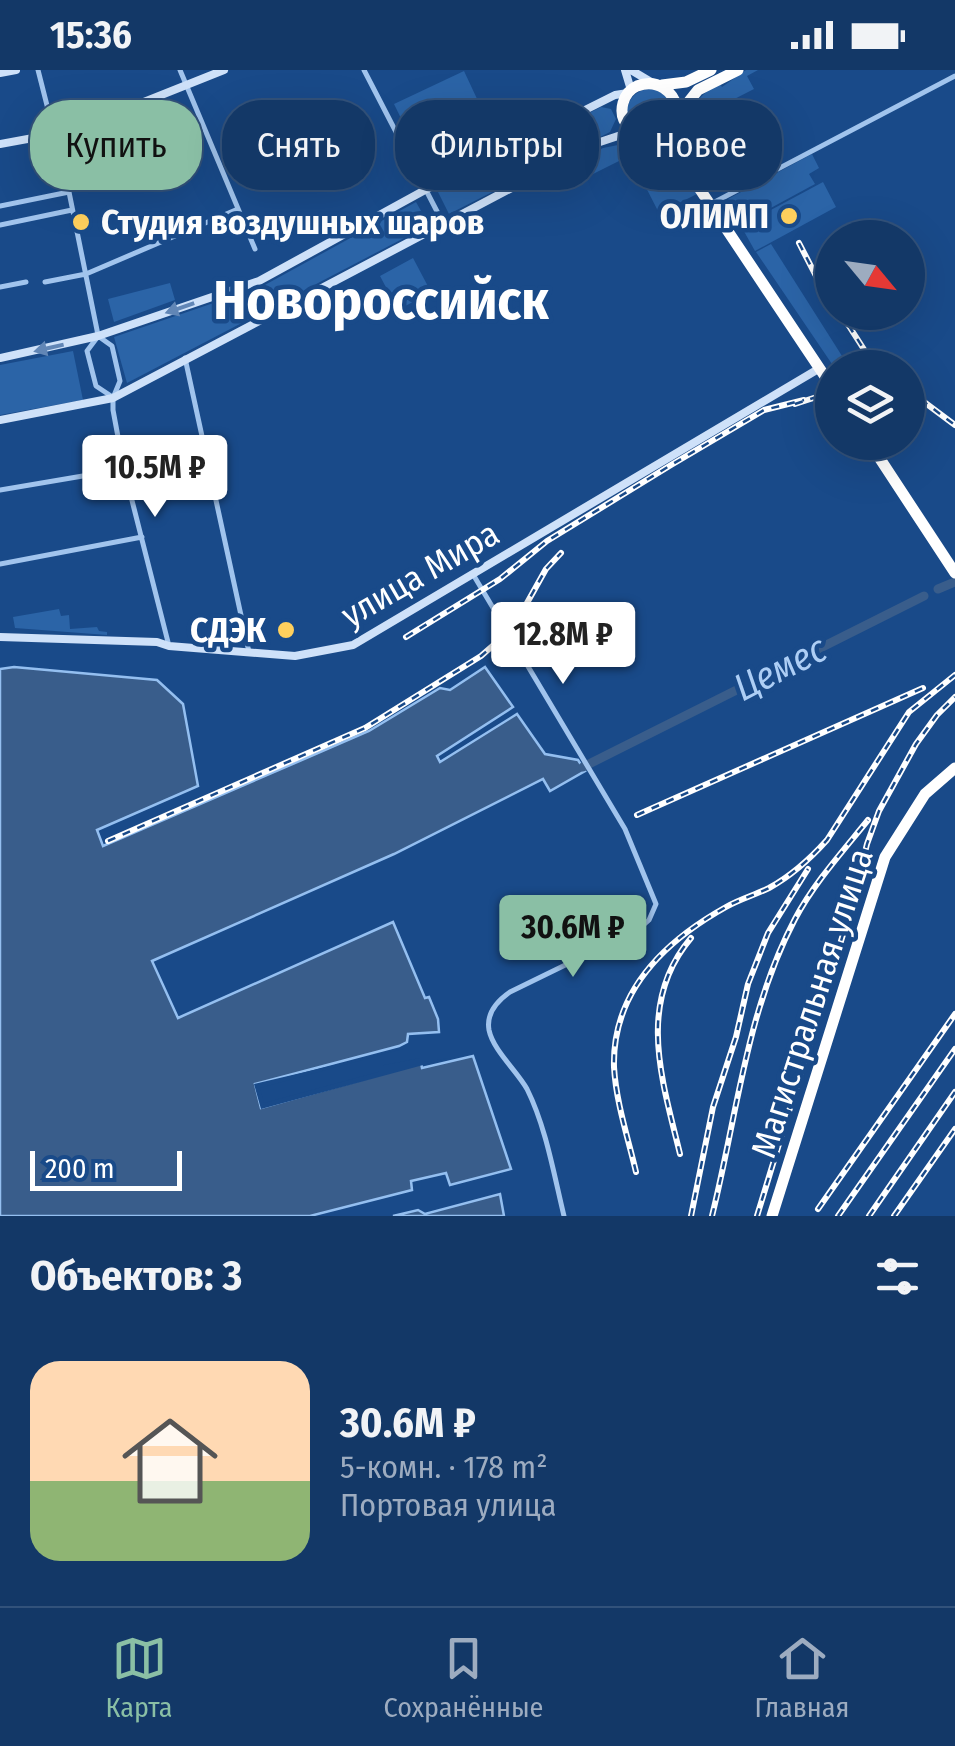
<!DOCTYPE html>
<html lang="ru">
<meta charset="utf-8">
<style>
body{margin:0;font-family:"Fira Sans Condensed",sans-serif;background:#204370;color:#f1f3f6;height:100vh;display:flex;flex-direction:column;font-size:38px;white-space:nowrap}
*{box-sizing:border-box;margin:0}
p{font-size:32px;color:#9dacc0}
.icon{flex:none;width:55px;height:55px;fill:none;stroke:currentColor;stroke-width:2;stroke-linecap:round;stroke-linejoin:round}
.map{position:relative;height:1146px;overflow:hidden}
.sheet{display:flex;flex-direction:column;background:#133867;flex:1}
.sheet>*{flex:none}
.banner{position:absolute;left:30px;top:30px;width:895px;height:90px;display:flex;gap:20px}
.needle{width:65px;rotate:119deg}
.buttons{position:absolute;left:815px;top:150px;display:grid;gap:20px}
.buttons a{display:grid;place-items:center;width:110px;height:110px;border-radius:50%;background:#133867;box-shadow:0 10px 40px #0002,0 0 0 2px #32527b;font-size:50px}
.scale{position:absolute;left:30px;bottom:25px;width:152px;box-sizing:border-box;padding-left:10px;border:5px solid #fff;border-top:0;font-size:28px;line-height:35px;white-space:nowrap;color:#fff;-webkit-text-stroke:8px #194a89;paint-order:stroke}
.price{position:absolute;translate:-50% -85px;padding:0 22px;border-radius:10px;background:#fff;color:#222;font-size:32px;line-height:65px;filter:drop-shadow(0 2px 5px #0008)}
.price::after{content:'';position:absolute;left:50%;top:60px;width:30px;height:22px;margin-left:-15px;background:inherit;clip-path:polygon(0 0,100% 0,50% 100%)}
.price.selected{background:#8abfa5;color:#111}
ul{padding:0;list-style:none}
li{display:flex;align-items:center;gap:30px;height:250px;padding:0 30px}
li+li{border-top:2px solid #32527b}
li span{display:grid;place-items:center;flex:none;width:280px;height:200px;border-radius:30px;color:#555}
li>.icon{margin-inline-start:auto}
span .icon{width:120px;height:120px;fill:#fffc;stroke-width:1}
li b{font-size:42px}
h2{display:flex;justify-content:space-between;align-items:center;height:120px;padding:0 30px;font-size:42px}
.chip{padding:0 35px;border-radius:40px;background:#133867;box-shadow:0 10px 40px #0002,0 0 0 2px #32527b;font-size:35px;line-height:90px}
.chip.selected{background:#8abfa5;color:#111}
.status{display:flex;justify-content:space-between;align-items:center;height:70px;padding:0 50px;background:#133867;direction:ltr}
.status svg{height:28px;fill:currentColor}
.dock{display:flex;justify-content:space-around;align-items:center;height:140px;border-top:2px solid #32527b;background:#133867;font-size:28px;color:#9dacc0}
.dock a{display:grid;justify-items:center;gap:5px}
.dock .selected{color:#8abfa5}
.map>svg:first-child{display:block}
.green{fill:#2b64a7}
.water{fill:#395d8b;stroke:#94bff0;stroke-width:2.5}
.pier{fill:#194a89}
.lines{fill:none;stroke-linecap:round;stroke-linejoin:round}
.river{stroke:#395d8b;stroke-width:9}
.street{stroke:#a1c4ed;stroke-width:5}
.secondary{stroke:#cee1f9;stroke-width:8}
.highway{stroke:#fff;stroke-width:11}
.rail-casing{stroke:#fff;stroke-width:6}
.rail{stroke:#194a89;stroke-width:2.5;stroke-dasharray:8;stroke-linecap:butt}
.oneway{fill:#6186b6}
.poi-dot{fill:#ffd05d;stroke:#194a89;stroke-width:4}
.labels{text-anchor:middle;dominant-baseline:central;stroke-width:9;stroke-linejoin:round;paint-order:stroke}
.poi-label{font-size:35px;font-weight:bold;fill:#fff;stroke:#194a89;text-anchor:end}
.street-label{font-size:35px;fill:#fff;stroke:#194a89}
.water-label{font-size:38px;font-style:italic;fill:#adcef5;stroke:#194a89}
.town-label{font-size:55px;font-weight:bold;fill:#fff;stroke:#194a89}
</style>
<div class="status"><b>15:36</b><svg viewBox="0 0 49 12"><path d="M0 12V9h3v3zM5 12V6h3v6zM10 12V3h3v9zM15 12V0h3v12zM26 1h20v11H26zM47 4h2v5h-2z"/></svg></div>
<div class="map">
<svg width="955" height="1146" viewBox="0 0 955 1146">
<rect width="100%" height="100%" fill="#194a89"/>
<!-- green -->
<path class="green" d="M 746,0 L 758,0 L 747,6 L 754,19 L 705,44 L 709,51 L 703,55 L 724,102 L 693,90 C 679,56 688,32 719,13 L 722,17 Z
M 464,1 L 493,63 L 481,70 L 486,79 L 430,108 L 394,34 Z
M627 42a23 23 0 1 1 46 0a23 23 0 1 1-46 0Z
M 601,37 L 611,39 L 616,49 L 610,62 L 449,144 L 437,120 Z
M 633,72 L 672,89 L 699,123 L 659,143 L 634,94 L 624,99 L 619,91 L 567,117 L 558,101 L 603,78 Z
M 812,84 L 819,98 L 809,104 L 815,114 L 741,154 L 728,129 Z
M 823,112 L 836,137 L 755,181 L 741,156 Z
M 416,132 L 429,155 L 127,313 L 114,267 L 263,216 Z
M 771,174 L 849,297 L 834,297 L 756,182 Z
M 413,188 L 431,222 L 398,240 L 380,206 Z
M 170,213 L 175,230 L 114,252 L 108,229 Z
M 73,281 L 83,330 L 0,345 L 0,295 Z
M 59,539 L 61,546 L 69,545 L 70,559 L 97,557 L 99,561 L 107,562 L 107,565 L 15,558 L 13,547 Z"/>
<!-- water -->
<path class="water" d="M 14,597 L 157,610 L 183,634 L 198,716 L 97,760 L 103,776 L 369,661 L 440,618 L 450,620 L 485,597 L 513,637 L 437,686 L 440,692 L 517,644 L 545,684 L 578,690 L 585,701 L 550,721 L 543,709 L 394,784 L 152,891 L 178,948 L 393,852 L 425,928 L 429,927 L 438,949 L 439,962 L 408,964 L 407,972 L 399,976 L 255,1014 L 261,1038 L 421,993 L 422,998 L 473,986 L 511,1099 L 450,1115 L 446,1103 L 411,1111 L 412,1120 L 310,1146 L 0,1146 L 0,599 Z
M 500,1124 L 504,1146 L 393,1146 L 418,1140 L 425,1144 Z"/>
<!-- pier -->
<path class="pier" d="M 403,979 L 260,1018 L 264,1033 L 378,1002 L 384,995 L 420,988 L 426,992 L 449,988 L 261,1039 L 254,1014 Z"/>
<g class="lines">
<!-- river -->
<path class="river" d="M 938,519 L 955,512
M 583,697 L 924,526"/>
<!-- street -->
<path class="street" d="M 38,0 L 69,122 L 97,260 L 98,266 L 112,276 L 120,311 L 113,328 L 113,340 L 124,399 L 169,576
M 180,0 L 255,179
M 364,0 L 443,153
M 711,134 L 955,6
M 0,136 L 69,122
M 0,155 L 72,140
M 45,212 L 86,204 L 238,139
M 0,217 L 26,212
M 96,269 L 87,281 L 96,316 L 111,326
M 185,288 L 249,582
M 0,420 L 124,399
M 0,494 L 142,467
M 474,506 L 625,759 L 656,834 L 649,850 L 639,859 L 510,922 C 497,931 486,943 489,960 C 493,980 517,1001 527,1019 C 546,1057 554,1105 564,1146"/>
<!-- secondary -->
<path class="secondary" d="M 625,0 L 631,20
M 631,0 L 651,12
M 0,3 L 16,0
M 0,74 L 71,61 L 224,0
M 0,288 L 98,266 L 259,211 L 425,120 L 615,25 L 628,23
M 0,350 L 113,328 L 597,73 L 621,65 L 636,66
M 0,567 L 157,572 L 169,576 L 295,586 L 353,575 L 820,298"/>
<!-- highway -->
<path class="highway" d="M 662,15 L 686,12 L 711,0
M 679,44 L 698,20 L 738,0
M 644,69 C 700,73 679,0 637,16 C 630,19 625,26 623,33 C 614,66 663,74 683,94 L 832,317
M 869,372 L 955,503
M 772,1146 L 885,787 L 925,724 L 955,698"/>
<!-- rail casing -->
<g class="rail-casing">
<path id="rail" d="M 799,173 L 832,237
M 840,242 L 865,281 L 884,298
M 908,320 L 955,355
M 795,334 L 832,322
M 406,567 L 500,509 L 547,471 L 671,395 L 764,340 L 804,330
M 637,745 L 923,618
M 108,771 L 365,658 L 481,586 L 513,558 L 546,499 L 561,483
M 680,1084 C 662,1010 636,933 691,868
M 636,1102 C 628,1068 616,1032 614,997 C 612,921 665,871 726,837 C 740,829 755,825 769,818 C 791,806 810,789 827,770 L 909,642 L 955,605
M 818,1139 L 955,944
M 691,1146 L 713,1037 L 736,967 L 748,914 L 768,863 L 808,799
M 712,1146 C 737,1046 746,942 795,849 C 814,813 843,781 868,750
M 757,1146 L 852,835 L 867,774 L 879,741 L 916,674 L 937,645 L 955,627
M 838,1146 L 955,979
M 869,1146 L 955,1022
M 894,1146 L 955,1059"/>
</g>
<!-- rail -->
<use href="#rail" class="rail"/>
</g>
<!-- one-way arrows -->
<defs><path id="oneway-solid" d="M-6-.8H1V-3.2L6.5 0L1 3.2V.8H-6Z" transform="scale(2.5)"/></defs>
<g class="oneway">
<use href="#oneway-solid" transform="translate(180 238) rotate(161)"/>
<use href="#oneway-solid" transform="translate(49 278) rotate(167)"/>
</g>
<!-- markers -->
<g class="poi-dot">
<circle cx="789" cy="146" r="10"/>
<circle cx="81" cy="152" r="10"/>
<circle cx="286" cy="560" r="10"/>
</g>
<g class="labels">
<!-- poi labels -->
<g class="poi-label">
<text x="769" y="146">ОЛИМП</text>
<text x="101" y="152" text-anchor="start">Студия воздушных шаров</text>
<text x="266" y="560">СДЭК</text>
</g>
<!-- street labels -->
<g class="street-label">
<text transform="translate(420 504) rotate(-30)">улица Мира</text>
<text transform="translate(812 933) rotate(-72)">Магистральная улица</text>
</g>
<!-- water labels -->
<g class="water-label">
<text transform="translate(780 598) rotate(-27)">Цемес</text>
</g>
<!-- town labels -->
<g class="town-label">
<text x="381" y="231">Новороссийск</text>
</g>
</g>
</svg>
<div class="buttons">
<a><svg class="needle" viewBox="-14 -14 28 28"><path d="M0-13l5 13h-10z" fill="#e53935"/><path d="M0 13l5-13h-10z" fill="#9dacc0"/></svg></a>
<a><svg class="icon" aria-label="layers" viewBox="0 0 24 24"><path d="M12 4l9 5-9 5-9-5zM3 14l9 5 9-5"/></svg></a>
</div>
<div class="scale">200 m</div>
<b class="price" style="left:155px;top:450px">10.5M ₽</b>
<b class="price" style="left:563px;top:617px">12.8M ₽</b>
<b class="price selected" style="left:573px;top:910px">30.6M ₽</b>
<div class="banner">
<a class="chip selected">Купить</a>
<a class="chip">Снять</a>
<a class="chip">Фильтры</a>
<a class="chip">Новое</a>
</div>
</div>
<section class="sheet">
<h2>Объектов: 3<svg class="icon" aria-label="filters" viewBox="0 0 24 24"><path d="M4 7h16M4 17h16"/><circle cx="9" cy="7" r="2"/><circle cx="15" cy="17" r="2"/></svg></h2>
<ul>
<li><span style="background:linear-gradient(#ffd9b3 60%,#8fb573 0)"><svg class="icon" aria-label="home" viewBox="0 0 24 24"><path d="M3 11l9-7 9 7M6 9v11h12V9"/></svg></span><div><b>30.6M ₽</b><p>5-комн. · 178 m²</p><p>Портовая улица</p></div></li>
</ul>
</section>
<nav class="dock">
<a class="selected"><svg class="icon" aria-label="map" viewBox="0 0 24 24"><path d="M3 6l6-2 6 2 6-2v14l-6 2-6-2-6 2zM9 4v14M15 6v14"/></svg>Карта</a>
<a><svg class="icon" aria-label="saved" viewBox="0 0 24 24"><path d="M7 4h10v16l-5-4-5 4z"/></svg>Сохранённые</a>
<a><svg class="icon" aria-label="home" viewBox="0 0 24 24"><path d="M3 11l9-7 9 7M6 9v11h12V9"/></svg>Главная</a>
</nav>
